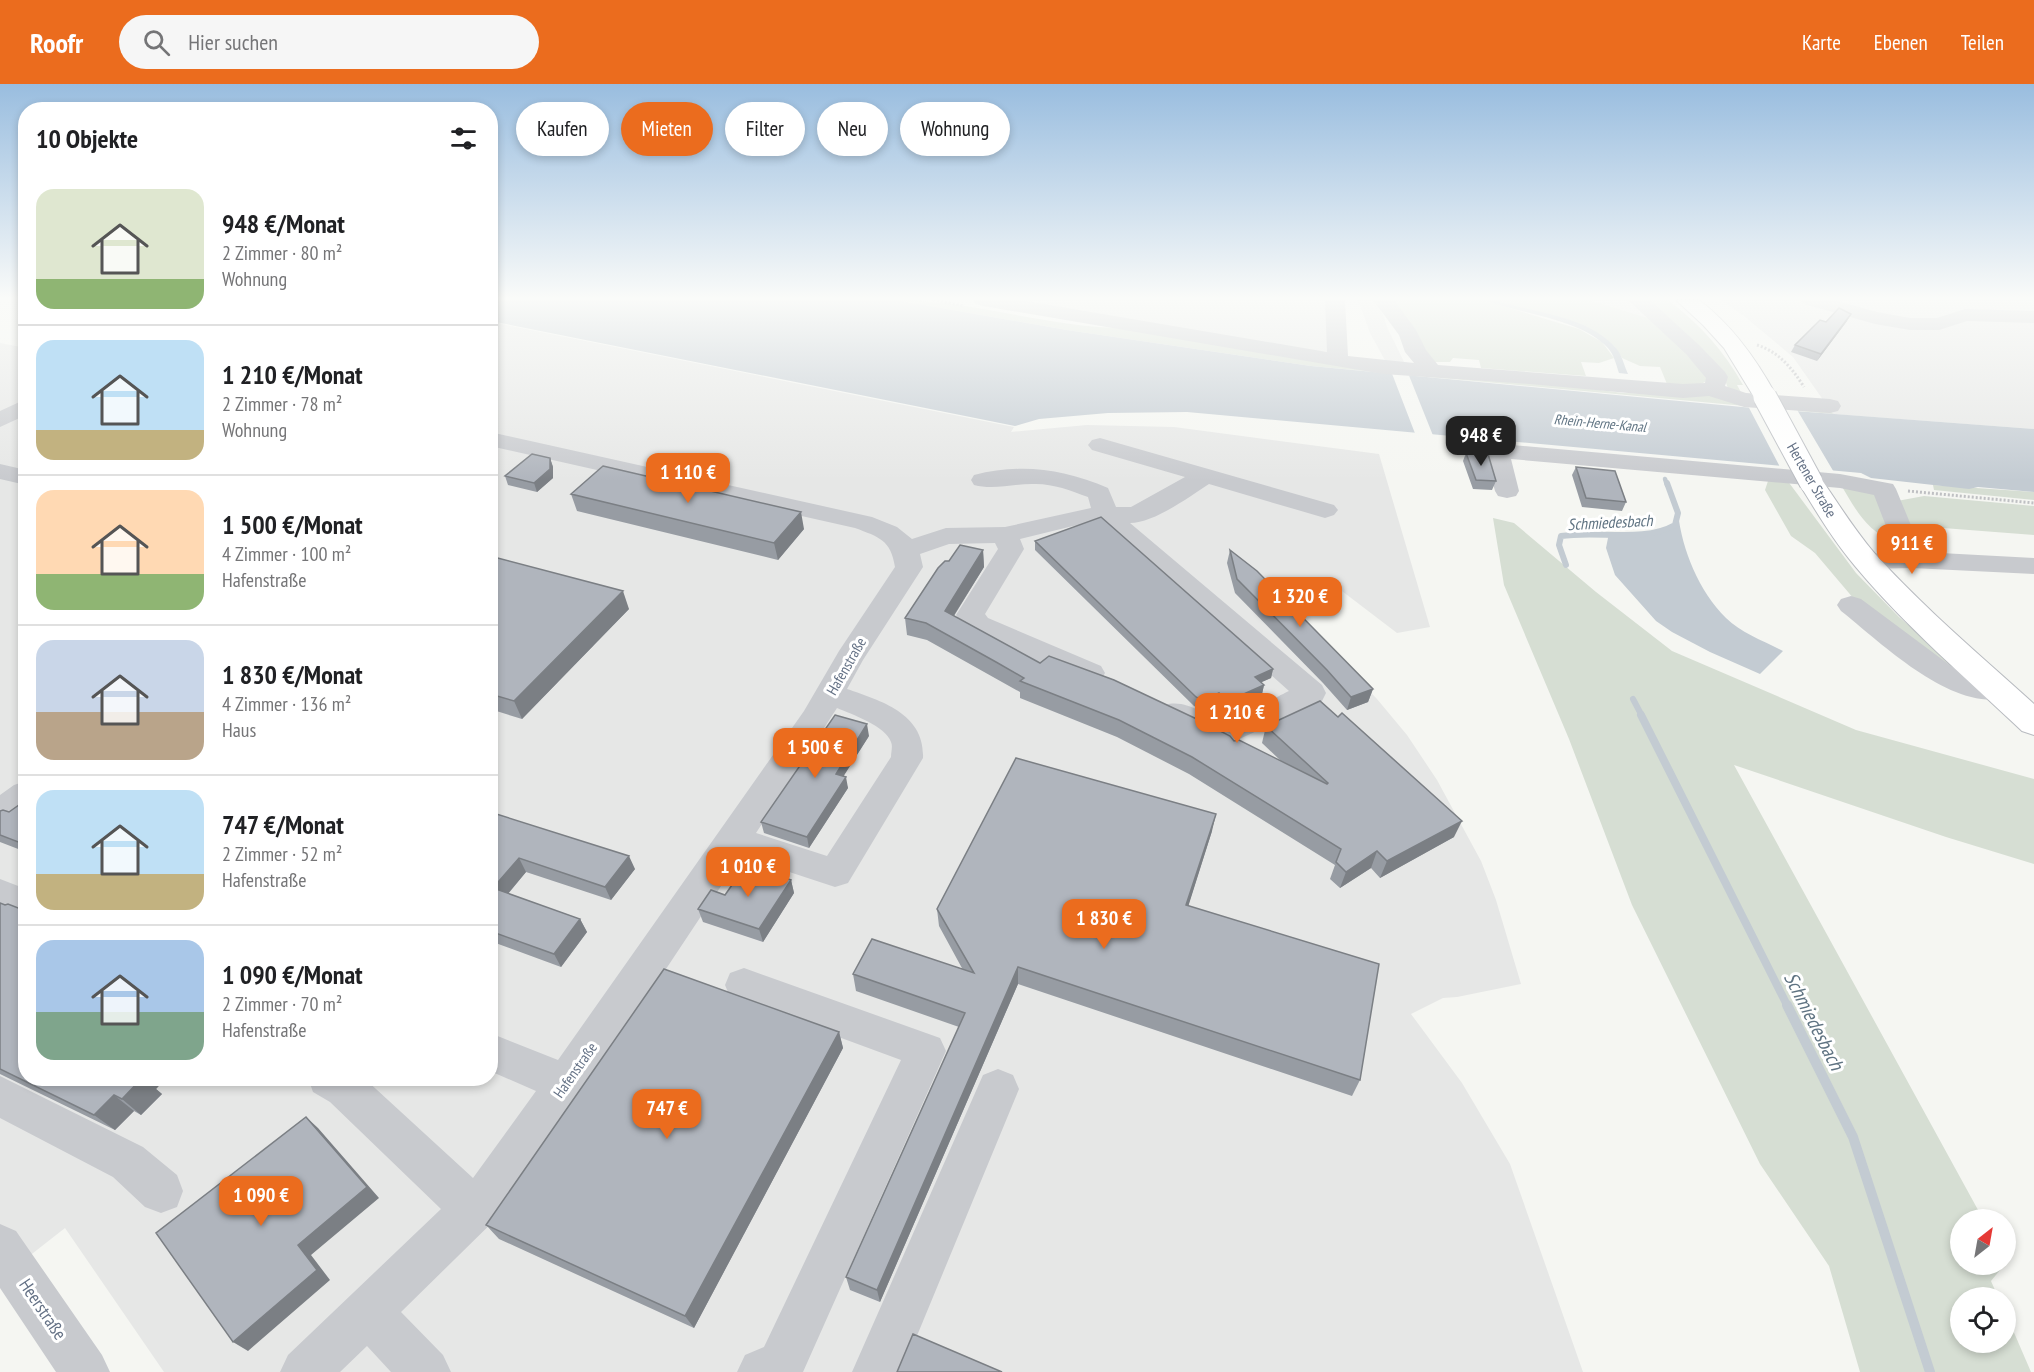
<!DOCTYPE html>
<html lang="de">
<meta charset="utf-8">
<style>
body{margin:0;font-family:"PT Sans Narrow",sans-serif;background:#f6f6f6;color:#202124;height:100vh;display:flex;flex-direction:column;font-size:22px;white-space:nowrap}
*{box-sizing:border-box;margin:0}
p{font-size:20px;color:#757577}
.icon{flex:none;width:33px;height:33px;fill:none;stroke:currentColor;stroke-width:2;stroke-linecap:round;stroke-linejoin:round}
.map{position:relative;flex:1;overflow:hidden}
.details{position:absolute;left:18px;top:18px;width:480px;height:984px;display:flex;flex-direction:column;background:#fff;border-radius:24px;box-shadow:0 3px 9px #0003}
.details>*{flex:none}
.top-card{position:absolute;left:516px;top:18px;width:570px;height:54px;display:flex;gap:12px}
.needle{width:39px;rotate:31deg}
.tools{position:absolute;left:1950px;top:1125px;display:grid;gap:12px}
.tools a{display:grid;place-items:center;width:66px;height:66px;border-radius:50%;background:#fff;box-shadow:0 3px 9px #0003;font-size:30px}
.price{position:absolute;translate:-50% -51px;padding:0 14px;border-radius:12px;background:#eb6c1e;color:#fff;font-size:20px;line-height:39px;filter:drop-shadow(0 2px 3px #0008)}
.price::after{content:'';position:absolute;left:50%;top:36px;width:18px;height:14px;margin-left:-9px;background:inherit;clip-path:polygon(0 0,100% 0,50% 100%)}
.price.current{background:#222;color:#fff}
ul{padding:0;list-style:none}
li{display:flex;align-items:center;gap:18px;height:150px;padding:0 18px}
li+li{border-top:2px solid #e0e0e0}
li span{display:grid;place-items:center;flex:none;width:168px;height:120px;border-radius:18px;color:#555}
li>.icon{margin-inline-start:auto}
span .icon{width:72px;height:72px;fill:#fffc;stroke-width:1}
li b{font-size:26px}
h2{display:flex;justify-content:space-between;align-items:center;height:72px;padding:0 18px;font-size:26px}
.pill{padding:0 21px;border-radius:27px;background:#fff;box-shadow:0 3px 9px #0003;font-size:21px;line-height:54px}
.pill.current{background:#eb6c1e;color:#fff}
header{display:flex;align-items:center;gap:36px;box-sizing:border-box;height:84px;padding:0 30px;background:#eb6c1e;color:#fff}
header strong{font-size:28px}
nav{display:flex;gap:33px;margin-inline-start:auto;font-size:21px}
.search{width:420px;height:54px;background:#f6f6f6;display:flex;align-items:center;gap:15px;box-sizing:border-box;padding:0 21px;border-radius:33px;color:#757577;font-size:22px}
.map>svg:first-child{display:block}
.built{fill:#e6e7e6}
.green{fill:#d6ded3}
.water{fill:#c3cbd2}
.pier{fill:#f5f6f2}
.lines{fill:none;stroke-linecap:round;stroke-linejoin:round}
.stream-far3{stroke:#c3cbd2;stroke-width:4.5}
.stream-far2{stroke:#c3cbd2;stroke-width:6}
.stream-far1{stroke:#c3cbd2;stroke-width:8}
.stream{stroke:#c3cbd2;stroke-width:10}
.major-casing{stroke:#b8bbc0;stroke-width:2}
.path{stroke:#bfc0c3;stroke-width:3;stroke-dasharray:2 2;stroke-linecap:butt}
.minor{fill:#c8cace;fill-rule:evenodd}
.major{fill:#fff;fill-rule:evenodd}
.major-bridge-casing{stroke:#b8bbc0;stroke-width:25;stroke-linecap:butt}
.major-bridge{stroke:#fff;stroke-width:23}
.wall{fill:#979ca3}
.shaded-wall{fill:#7b7f84}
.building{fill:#b0b5bd;stroke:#7b7f84;stroke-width:1.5}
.labels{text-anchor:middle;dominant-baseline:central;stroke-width:6;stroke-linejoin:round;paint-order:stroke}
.far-water-label{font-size:14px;font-style:italic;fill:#5f7382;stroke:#fff}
.street-label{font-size:15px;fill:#647185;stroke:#fff}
.water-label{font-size:16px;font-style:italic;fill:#5f7382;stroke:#fff}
.near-street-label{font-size:18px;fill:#647185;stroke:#fff}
.near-water-label{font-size:20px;font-style:italic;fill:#5f7382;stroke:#fff}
</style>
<header>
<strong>Roofr</strong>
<div class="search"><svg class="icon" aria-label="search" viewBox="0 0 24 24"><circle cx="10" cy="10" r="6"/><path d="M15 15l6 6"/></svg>Hier suchen</div>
<nav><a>Karte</a><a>Ebenen</a><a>Teilen</a></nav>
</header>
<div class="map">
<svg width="2034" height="1288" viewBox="0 0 2034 1288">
<rect width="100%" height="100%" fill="#f5f6f2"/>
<!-- built -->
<path class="built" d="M 992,216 L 1341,216 L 1346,269 L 1315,267 Z
M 1358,216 L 1389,216 L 1382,227 L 1387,243 L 1405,280 L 1387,280 L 1370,249 Z
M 1589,216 L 1635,216 L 1658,237 L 1622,226 Z
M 1721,216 L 2034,216 L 2034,345 L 1833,330 L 1793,273 L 1744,232 Z
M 491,238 L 1014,343 L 1011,348 L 1087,341 L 1174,343 L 1379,370 L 1430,543 L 1397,549 L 1338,504 L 1260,493 L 1377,615 L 1407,651 L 1437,696 L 1481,777 L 1496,816 L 1521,900 L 1457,913 L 1443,914 L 1411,930 L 1462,999 L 1510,1080 L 1583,1288 L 164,1288 L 65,1144 L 0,1195 L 0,259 L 26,264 L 26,994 L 490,994 Z"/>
<!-- green -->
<path class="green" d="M 896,216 C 975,216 1051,245 1130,244 L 1623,309 L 1692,310 L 1829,324 L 1833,330 L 1311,282 L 1067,246 Z
M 1389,216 L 1483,216 L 1579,245 L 1602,258 L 1614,274 L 1599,279 L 1581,278 L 1586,292 L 1481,284 L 1479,276 L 1453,274 L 1450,278 L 1433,278 Z
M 1494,216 L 1589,216 L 1658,237 L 1709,296 L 1699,301 L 1667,300 L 1660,283 L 1640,282 L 1622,274 L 1615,263 L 1599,250 Z
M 1643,216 L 1668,216 C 1700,240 1724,267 1743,301 L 1737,301 L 1743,312 L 1729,307 L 1722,288 Z
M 1787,396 L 1856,489 L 1899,533 L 1965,590 L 1965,593 L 1854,515 L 1815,469 L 1791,452 L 1765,406 L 1768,397 Z
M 1840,399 L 1875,409 L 1893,457 C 1866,447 1854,423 1840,399 Z
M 1933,401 L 2034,408 L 2034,416 L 1934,406 Z
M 1924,412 L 2034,422 L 2034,451 L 1904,441 L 1897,417 Z
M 1493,434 L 1514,439 L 1596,508 L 1672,567 L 1856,646 L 2034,695 L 2034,780 L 1946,753 L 1734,681 L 1983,1135 L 1960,1136 L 1960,1180 L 2005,1180 L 1991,1197 L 1998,1213 L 1960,1214 L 1960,1258 L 2006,1258 L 2006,1230 L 2031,1288 L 1860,1288 L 1829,1182 L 1760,1080 L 1632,821 L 1569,655 L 1504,501 Z"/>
<!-- water -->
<path class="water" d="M 490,216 L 896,216 L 1067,246 L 1311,282 L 1753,324 L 2034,345 L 2034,408 L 1978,403 L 1969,405 L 1871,394 L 1861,389 L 1187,328 L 1108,329 L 1039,335 L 1015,342 L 491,237 Z
M 1483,216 L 1494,216 C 1533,229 1587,231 1616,264 C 1622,271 1624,281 1628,290 L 1619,289 C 1616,280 1614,271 1608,264 C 1580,234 1521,230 1483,216 Z
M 1678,429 C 1682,466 1699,507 1726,534 C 1741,549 1764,557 1783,567 L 1760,590 L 1710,568 L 1672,548 L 1656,537 L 1615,491 L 1606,464 L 1609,449 C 1633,451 1654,455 1675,441 Z"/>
<!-- pier -->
<path class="pier" d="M 1391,287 L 1408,289 L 1434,354 L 1416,352 Z
M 1747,320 L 1796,324 L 1835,390 L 1781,385 Z"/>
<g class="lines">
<!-- stream-far3 -->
<path class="stream-far3" d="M 1665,395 L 1667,401"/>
<!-- stream-far2 -->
<path class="stream-far2" d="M 1566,481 L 1559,461 L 1561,452 C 1598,446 1643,459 1675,441 L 1678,429 L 1667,399
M 1633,615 L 1642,632"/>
<!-- stream-far1 -->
<path class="stream-far1" d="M 1641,631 L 1788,923"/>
<!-- stream -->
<path class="stream" d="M 1787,921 L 1853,1053 L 1930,1288"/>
<!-- major casing -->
<g class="major-casing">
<path id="major" d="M 1676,216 L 1699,216 C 1733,242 1757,276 1777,313 L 1773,318 L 1765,320 L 1757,318 L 1724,264 L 1703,241 Z
M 1811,390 L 1820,393 C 1838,419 1855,447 1876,471 C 1925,525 1981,572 2034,620 L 2034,651 L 2022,647 C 1966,594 1905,542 1855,482 C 1833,456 1816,427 1798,398 L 1802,393 Z"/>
</g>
<!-- path -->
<path class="path" d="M 933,216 L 964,222
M 1757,261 C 1779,268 1792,284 1804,303
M 1908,407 L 2034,419"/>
<!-- minor -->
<path class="minor" d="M 973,216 L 1020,216 L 1327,268 L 1325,216 L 1345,216 L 1348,272 L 1414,279 L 1405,268 L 1399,251 L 1373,216 L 1394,216 L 1416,246 L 1426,266 L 1438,281 L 1683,300 L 1705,299 L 1706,294 L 1686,270 L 1628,216 L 1650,216 L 1700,262 L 1725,288 L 1728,293 L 1725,302 L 1746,309 L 1830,315 L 1838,317 L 1841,322 L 1838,327 L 1830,329 L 1744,323 L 1709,312 L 1683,314 L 1530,300 L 1383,290 L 983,222 L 976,220 Z
M 1801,216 L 1834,216 L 1877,228 L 1910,234 L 1937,234 L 1965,225 L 2034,227 L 2034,239 L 1967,237 L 1939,246 L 1910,246 L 1875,240 L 1804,220 Z
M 26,315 L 26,331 L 0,343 L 0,327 Z
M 490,348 L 872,433 L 897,443 L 912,455 L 946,444 L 1005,443 L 1091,424 L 1088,413 C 1069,406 1052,399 1032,400 C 1013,400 993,406 974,401 L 971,396 L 974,391 C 1022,379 1063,385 1108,404 L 1116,423 L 1131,423 L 1185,393 L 1092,366 L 1088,361 L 1092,356 L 1100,354 L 1334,421 L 1338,426 L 1334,431 L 1325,434 L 1209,400 C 1189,413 1154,439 1130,439 L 1322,601 L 1326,609 L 1322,617 L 1235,657 L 1196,652 L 1165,637 L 1160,629 L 1165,621 C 1188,614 1205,635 1228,634 C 1240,634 1276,613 1289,607 L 1099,438 L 1073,442 L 1020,455 L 1024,465 L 985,530 L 988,534 L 1101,582 L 1105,589 L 1101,596 L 1090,599 L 968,548 L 956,531 L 998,465 L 995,459 L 949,460 L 920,470 L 923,483 L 863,576 L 847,605 C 882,617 925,630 923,674 L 848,799 L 835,803 L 741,772 L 508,1123 L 401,1228 L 443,1271 L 451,1288 L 391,1288 L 367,1262 L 340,1288 L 280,1288 L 288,1271 L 441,1125 L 330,1018 L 313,1008 L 308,994 L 364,994 L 473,1094 L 536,1007 L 490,987 L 490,949 L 558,976 L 804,627 L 839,567 L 895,483 C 891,456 879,453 855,444 L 490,362 ZM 837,624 C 851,630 886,642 891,658 C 893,662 891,668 891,673 L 827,772 L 756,749 Z
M 1501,360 L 1840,390 L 1893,400 L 1896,405 L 1922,468 L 2034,474 L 2034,490 L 1912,484 L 1866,485 L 1856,483 L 1853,477 L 1856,471 L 1896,468 L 1874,411 L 1840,404 L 1511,375 L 1519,407 L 1516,412 L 1507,414 L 1498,412 L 1495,407 L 1485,369 L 1489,364 Z
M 0,380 L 26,386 L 26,401 L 0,395 Z
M 1851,512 L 1861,515 L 1951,582 L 1971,591 L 2010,599 L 2014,606 L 2010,613 C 1953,630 1883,560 1841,527 L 1837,521 L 1841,515 Z
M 26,697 L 26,728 L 12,738 L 0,742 L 0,711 L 14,701 Z
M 0,795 L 26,805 L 26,836 L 0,826 Z
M 744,884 L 940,954 L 946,967 L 803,1288 L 737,1288 L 745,1271 L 764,1263 L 901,976 L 730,913 L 725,901 L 730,889 Z
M 998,985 L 1013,991 L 1019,1005 L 902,1288 L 852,1288 L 983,991 Z
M 0,992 L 143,1063 L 177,1091 L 183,1107 L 177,1123 L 161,1129 L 145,1123 L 113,1093 L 0,1034 Z
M 0,1140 L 16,1147 L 102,1271 L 110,1288 L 56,1288 L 0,1204 Z"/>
<!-- major -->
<use href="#major" class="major"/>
<!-- major-bridge casing -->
<g class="major-bridge-casing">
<path id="major-bridge" d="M 1765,313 L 1811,398"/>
</g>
<!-- major-bridge -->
<use href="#major-bridge" class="major-bridge"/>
</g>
<!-- wall -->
<path class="wall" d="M 1847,237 L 1817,277 L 1791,268 L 1795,261 L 1826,238 Z
M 1466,369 L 1496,397 L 1492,406 L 1473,405 L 1463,377 Z
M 550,374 L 553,383 L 553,394 L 537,408 L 508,401 L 505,392 Z
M 1576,383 L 1626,418 L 1622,427 L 1582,423 L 1572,391 Z
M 571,410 L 804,445 L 778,476 L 577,427 Z
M 1035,457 L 1273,585 L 1271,594 L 1261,598 L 1264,601 L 1262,610 L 1226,626 L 1217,618 L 1201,626 L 1194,622 L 1035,466 Z
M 983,466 L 984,483 L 954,532 L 1040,579 L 1234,657 L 1281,677 L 1262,659 L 1266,642 L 1454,753 L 1380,794 L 1371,784 L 1340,804 L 1330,795 L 1335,781 L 1189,690 L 1117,653 L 1020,614 L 1020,608 L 927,556 L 907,551 L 905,534 L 949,477 Z
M 1230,466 L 1373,605 L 1368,618 L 1347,626 L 1323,599 L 1235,509 L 1227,479 Z
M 490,472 L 629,525 L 522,635 L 490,625 Z
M 869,652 L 843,692 L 848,704 L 809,764 L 764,749 L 761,738 Z
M 26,716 L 26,768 L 0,758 L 0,727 L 9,728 Z
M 490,728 L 635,785 L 611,816 L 526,788 L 508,810 L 580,835 L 587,848 L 561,883 L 490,857 Z
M 1212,747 L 1188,822 L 1360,996 L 1352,1012 L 1018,900 L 880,1218 L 850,1206 L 846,1193 L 959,943 L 856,907 L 853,890 L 963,886 L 939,842 L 937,825 Z
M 791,796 L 794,809 L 763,858 L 703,838 L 698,825 L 725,811 Z
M 0,819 L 26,994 L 166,994 L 156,1005 L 162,1010 L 141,1031 L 134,1027 L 115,1046 L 0,990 Z
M 839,948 L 843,964 L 694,1244 L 499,1155 L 486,1141 Z"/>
<!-- shaded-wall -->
<path class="shaded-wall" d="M 1851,230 L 1847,237 L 1817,277 L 1821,270 Z
M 550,374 L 553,383 L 553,394 L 537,408 L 534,399 Z
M 801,428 L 804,445 L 778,476 L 774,459 Z
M 983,466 L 984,483 L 946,544 L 945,527 Z
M 623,507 L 629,525 L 522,635 L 514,617 Z
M 1273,585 L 1271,594 L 1253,602 L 1255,593 Z
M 1264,601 L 1262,610 L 1226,626 L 1228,617 Z
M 1373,605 L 1368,618 L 1347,626 L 1351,613 Z
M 1219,609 L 1217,618 L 1201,626 L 1203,617 Z
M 867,640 L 869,652 L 838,701 L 836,690 Z
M 846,693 L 848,704 L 809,764 L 807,753 Z
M 1216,730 L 1212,747 L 1183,839 L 1186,821 Z
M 1462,737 L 1454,753 L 1380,794 L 1387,777 Z
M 1377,767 L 1371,784 L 1340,804 L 1346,788 Z
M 629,772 L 635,785 L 611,816 L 605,803 Z
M 519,774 L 526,788 L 501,818 L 493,804 Z
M 791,796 L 794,809 L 763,858 L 759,845 Z
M 580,835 L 587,848 L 561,883 L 554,870 Z
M 1018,883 L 1018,900 L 880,1218 L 877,1206 Z
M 839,948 L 843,964 L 694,1244 L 685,1232 Z
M 140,994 L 166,994 L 156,1005 L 162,1010 L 141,1031 L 122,1015 Z
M 114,1011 L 134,1027 L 115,1046 L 94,1031 Z
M 306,1033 L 318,1044 L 379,1114 L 311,1171 L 330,1196 L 248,1267 L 233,1258 Z"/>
<!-- building -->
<path class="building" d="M 1839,224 L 1851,230 L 1821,270 L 1795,261 L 1820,236 L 1826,238 Z
M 1466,369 L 1488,370 L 1496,397 L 1476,396 Z
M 532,370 L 550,374 L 550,385 L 534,399 L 505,392 Z
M 603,382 L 801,428 L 774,459 L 571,410 Z
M 1576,383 L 1615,387 L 1626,418 L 1586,414 Z
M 1101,433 L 1273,585 L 1255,593 L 1264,601 L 1228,617 L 1219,609 L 1203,617 L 1196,613 L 1035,457 Z
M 960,461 L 983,466 L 945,527 L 1040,579 L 1049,572 L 1114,596 L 1203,638 L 1230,652 L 1234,657 L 1239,656 L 1327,700 L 1328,699 L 1266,642 L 1320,617 L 1338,633 L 1342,629 L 1462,737 L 1387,777 L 1377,767 L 1346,788 L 1336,778 L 1341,765 L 1192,673 L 1119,636 L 1020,597 L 1024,594 L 996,578 L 926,539 L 905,534 L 938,484 L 945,477 L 949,477 Z
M 1230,466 L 1257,487 L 1373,605 L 1351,613 L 1327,586 L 1237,495 Z
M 490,472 L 623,507 L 514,617 L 490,610 Z
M 835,631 L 867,640 L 836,690 L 846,693 L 807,753 L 761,738 Z
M 1016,674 L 1216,730 L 1186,821 L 1379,880 L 1360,996 L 1018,883 L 877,1206 L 846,1193 L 965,929 L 853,890 L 872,855 L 974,889 L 937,825 Z
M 26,716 L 26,761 L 0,751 L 0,727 L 3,726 L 9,728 Z
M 490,728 L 629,772 L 605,803 L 519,774 L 493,804 L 580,835 L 554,870 L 490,847 Z
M 746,781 L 791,796 L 759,845 L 698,825 L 711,806 L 725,811 Z
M 0,819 L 5,821 L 8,820 L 26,827 L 26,994 L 142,994 L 122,1015 L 114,1011 L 94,1031 L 0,985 Z
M 664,885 L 839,948 L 685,1232 L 486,1141 Z
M 306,1033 L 367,1103 L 298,1161 L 317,1186 L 233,1258 L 156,1149 Z
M 913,1250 L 1002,1288 L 897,1288 Z"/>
<!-- sky -->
<linearGradient id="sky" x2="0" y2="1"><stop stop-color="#99bddf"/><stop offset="0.54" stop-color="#fafbf9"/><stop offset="1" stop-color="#fafbf9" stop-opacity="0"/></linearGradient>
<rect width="2034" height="397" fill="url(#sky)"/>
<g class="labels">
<!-- far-water labels -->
<g class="far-water-label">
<text transform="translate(1600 339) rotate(5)">Rhein-Herne-Kanal</text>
</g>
<!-- street labels -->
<g class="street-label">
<text transform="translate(1812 396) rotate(60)">Hertener Straße</text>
<text transform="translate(846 582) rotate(-60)">Hafenstraße</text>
<text transform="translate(575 986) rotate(-55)">Hafenstraße</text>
</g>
<!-- water labels -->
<g class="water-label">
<text transform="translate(1610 438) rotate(-3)">Schmiedesbach</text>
</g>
<!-- near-street labels -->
<g class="near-street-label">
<text transform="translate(43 1225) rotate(56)">Heerstraße</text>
</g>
<!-- near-water labels -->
<g class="near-water-label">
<text transform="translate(1814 937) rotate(63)">Schmiedesbach</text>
</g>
</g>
</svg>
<div class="tools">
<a><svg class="needle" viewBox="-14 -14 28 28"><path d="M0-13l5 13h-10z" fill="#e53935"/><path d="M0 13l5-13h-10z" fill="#757577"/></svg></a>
<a><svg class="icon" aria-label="locate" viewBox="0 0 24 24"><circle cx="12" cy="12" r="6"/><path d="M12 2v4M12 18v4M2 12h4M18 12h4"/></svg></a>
</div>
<b class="price current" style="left:1481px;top:383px">948 €</b>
<b class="price" style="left:688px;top:420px">1 110 €</b>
<b class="price" style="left:1912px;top:491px">911 €</b>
<b class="price" style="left:1300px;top:544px">1 320 €</b>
<b class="price" style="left:1237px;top:660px">1 210 €</b>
<b class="price" style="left:815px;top:695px">1 500 €</b>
<b class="price" style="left:748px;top:814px">1 010 €</b>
<b class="price" style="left:1104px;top:866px">1 830 €</b>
<b class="price" style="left:667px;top:1056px">747 €</b>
<b class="price" style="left:261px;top:1143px">1 090 €</b>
<div class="top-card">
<a class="pill">Kaufen</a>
<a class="pill current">Mieten</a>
<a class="pill">Filter</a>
<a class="pill">Neu</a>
<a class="pill">Wohnung</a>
</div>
<section class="details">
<h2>10 Objekte<svg class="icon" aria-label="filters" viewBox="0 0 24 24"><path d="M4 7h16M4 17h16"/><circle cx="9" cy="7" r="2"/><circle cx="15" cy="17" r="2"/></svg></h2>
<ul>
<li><span style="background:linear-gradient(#dfe7d0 75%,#8fb573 0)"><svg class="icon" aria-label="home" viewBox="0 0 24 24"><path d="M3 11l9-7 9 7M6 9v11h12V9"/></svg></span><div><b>948 €/Monat</b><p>2 Zimmer · 80 m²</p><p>Wohnung</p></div></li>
<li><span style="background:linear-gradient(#bfe0f5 75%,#c2b280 0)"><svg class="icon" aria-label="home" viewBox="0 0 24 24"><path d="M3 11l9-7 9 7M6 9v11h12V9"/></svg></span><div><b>1 210 €/Monat</b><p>2 Zimmer · 78 m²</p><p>Wohnung</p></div></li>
<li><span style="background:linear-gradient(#ffd9b3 70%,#8fb573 0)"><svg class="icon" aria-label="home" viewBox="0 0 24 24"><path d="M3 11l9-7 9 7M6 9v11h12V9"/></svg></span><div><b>1 500 €/Monat</b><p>4 Zimmer · 100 m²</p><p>Hafenstraße</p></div></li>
<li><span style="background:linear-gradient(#c9d6e8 60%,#b9a48a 0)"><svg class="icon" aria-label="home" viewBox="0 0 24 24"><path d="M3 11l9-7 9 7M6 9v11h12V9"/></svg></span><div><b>1 830 €/Monat</b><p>4 Zimmer · 136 m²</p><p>Haus</p></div></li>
<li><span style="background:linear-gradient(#bfe0f5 70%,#c2b280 0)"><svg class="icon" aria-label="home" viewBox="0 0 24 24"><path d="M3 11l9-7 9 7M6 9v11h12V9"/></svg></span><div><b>747 €/Monat</b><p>2 Zimmer · 52 m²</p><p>Hafenstraße</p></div></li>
<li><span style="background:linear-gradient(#a9c7e8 60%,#7fa58c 0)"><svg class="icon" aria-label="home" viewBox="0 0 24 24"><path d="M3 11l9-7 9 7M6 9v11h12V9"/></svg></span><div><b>1 090 €/Monat</b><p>2 Zimmer · 70 m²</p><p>Hafenstraße</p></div></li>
</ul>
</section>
</div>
